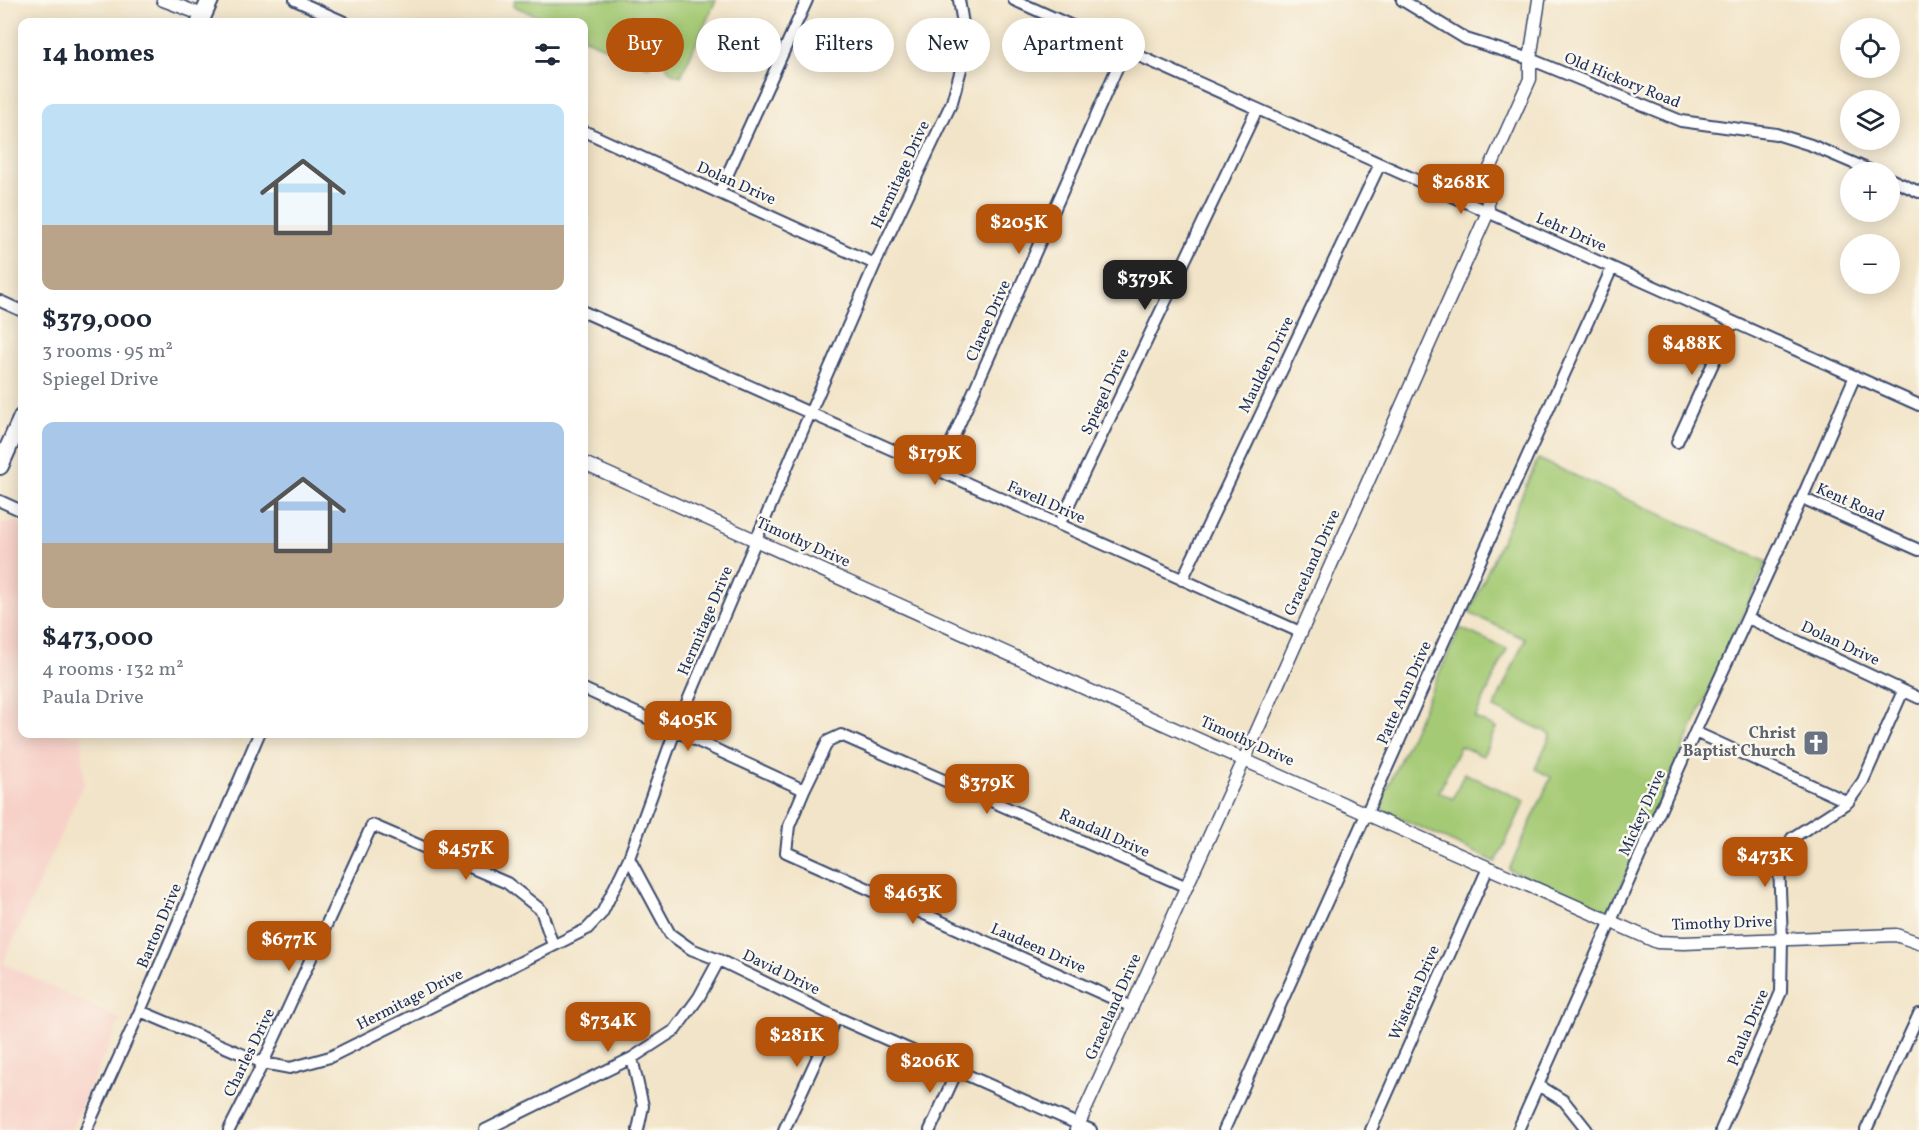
<!DOCTYPE html>
<meta charset="utf-8">
<style>
body{margin:0;font-family:Vollkorn,serif;background:#f6f6f7;color:#1f2937;height:100vh;display:flex;flex-direction:column;font-size:22px;white-space:nowrap}
*{box-sizing:border-box;margin:0}
p{font-size:20px;color:#747a83}
.icon{flex:none;width:33px;height:33px;fill:none;stroke:currentColor;stroke-width:2;stroke-linecap:round;stroke-linejoin:round}
.map{position:relative;flex:1;overflow:hidden}
.panel{position:absolute;left:18px;top:18px;width:570px;height:720px;display:flex;flex-direction:column;background:#fff;border-radius:12px;box-shadow:0 3px 15px #0003}
.panel>*{flex:none}
.banner{position:absolute;left:606px;top:18px;width:570px;height:54px;display:flex;gap:12px}
.controls{position:absolute;left:1840px;top:18px;display:grid;gap:12px}
.controls a{display:grid;place-items:center;width:60px;height:60px;border-radius:50%;background:#fff;box-shadow:0 3px 15px #0003;font-size:30px}
.price{position:absolute;translate:-50% -51px;padding:0 14px;border-radius:12px;background:#b45309;color:#fff;font-size:20px;line-height:39px;filter:drop-shadow(0 2px 3px #0008)}
.price::after{content:'';position:absolute;left:50%;top:36px;width:18px;height:14px;margin-left:-9px;background:inherit;clip-path:polygon(0 0,100% 0,50% 100%)}
.price.selected{background:#222;color:#fff}
ul{padding:0;list-style:none}
li{display:grid;align-content:center;gap:12px;height:318px;padding:0 24px}
li span{display:grid;place-items:center;height:186px;border-radius:12px;color:#555}
li>.icon{margin-inline-start:auto}
span .icon{width:108px;height:108px;fill:#fffc;stroke-width:1}
li b{font-size:26px}
h2{display:flex;justify-content:space-between;align-items:center;height:72px;padding:0 24px;font-size:26px}
.tag{padding:0 21px;border-radius:27px;background:#fff;box-shadow:0 3px 15px #0003;font-size:21px;line-height:54px}
.tag.selected{background:#b45309;color:#fff}
.map>svg:first-child{display:block}
.built{fill:#f7d1c8}
.green{fill:#a5ca74;stroke:#607c69;stroke-width:1.5}
.lines{fill:none;stroke-linecap:round;stroke-linejoin:round}
.minor-casing{stroke:#3b4a6e;stroke-width:14}
.tertiary-casing{stroke:#3b4a6e;stroke-width:15}
.primary-casing{stroke:#3b4a6e;stroke-width:20}
.minor{stroke:#fff;stroke-width:10}
.tertiary{stroke:#fff;stroke-width:12}
.primary{stroke:#fff;stroke-width:16}
.labels{text-anchor:middle;dominant-baseline:central;stroke-width:5;stroke-linejoin:round;paint-order:stroke}
.street-label{font-size:16px;fill:#1b2f5e;stroke:#fbf7ec}
.worship-label{font-size:16px;font-weight:bold;fill:#5b616d;stroke:#fbf7ec;text-anchor:end}
</style>
<div class="map">
<svg width="1919" height="1130" viewBox="0 0 1919 1130">
<rect width="100%" height="100%" fill="#fbf7ec"/>
<filter id="ink" filterUnits="userSpaceOnUse"><feTurbulence type="fractalNoise" baseFrequency=".0167" numOctaves="2"/><feDisplacementMap in="SourceGraphic" scale="12" xChannelSelector="R" yChannelSelector="G"/><feConvolveMatrix kernelMatrix="1 2 1 2 8 2 1 2 1" color-interpolation-filters="sRGB"/></filter>
<filter id="wash" filterUnits="userSpaceOnUse"><feTurbulence type="fractalNoise" baseFrequency=".008" numOctaves="4" result="noise"/><feDisplacementMap in="SourceGraphic" scale="24" xChannelSelector="R" yChannelSelector="G"/><feGaussianBlur stdDeviation="1.35" result="paint"/><feColorMatrix in="noise" values="0 0 0 0 0 0 0 0 0 0 0 0 0 0 0 0 0 1.4 0 .05"/><feComposite in="paint" operator="in"/></filter>
<g filter="url(#wash)">
<rect width="100%" height="100%" fill="#f2e4c8"/>
<!-- built -->
<path class="built" d="M 16,522 L 22,525 L 22,734 L 82,734 L 84,783 L 3,963 L 120,1020 L 71,1130 L 0,1130 L 0,524 Z"/>
<!-- green -->
<path class="green" d="M 515,0 L 716,0 L 681,76 C 670,74 667,69 664,59 L 672,42 L 662,37 L 649,67 L 584,38 L 584,22 L 550,22 L 514,6 Z
M 1538,459 L 1767,562 L 1608,915 L 1509,870 L 1551,777 L 1535,769 L 1551,734 L 1494,708 L 1525,639 L 1469,613 Z
M 1460,628 L 1507,649 L 1475,718 L 1496,728 L 1483,756 L 1460,746 L 1439,792 L 1453,799 L 1464,773 L 1525,801 L 1496,862 L 1378,808 Z"/>
</g>
<g filter="url(#ink)">
<g class="lines">
<!-- minor casing -->
<g class="minor-casing">
<path id="minor" d="M 295,0 L 344,22
M 1014,0 L 1919,405
M 1402,0 L 1466,39 L 1530,59 L 1681,121 L 1776,134 L 1811,145 L 1874,172
M 584,131 L 875,264
M 1890,179 L 1919,192
M 719,193 L 807,0
M 0,301 L 22,311
M 584,312 L 1300,632
M 1677,442 L 1732,322
M 938,472 L 1125,50
M 1802,498 L 1919,550
M 0,501 L 22,511
M 1059,525 L 1257,109
M 1182,580 L 1380,164
M 1748,618 L 1919,698
M 584,689 L 804,790
M 1695,732 L 1848,802
M 629,858 L 670,934 L 691,949 L 719,960 L 836,1017 L 1091,1130
M 1132,1007 L 786,852 L 789,826 L 804,790 L 828,741 L 841,735 L 1187,887
M 140,1011 L 263,1063 L 290,1068 L 330,1057 L 587,929 L 602,913 L 629,858 L 675,731 L 810,413 L 875,264 L 952,102 L 963,62 L 963,24 L 959,0
M 632,1058 L 643,1106 L 638,1130
M 1538,1085 L 1564,1101 L 1587,1130
M 86,1130 L 140,1011 L 259,734
M 229,1130 L 263,1063 L 372,825 L 507,883 L 541,910 L 553,945
M 485,1130 L 632,1058 L 675,1030 L 699,997 L 719,960
M 784,1130 L 836,1017
M 930,1130 L 957,1071
M 1224,1130 L 1612,268
M 1371,1130 L 1488,868
M 1518,1130 L 1695,732 L 1802,498 L 1855,376
M 1721,1130 L 1781,992 L 1782,939 L 1779,865 L 1792,838 L 1848,802 L 1863,781 L 1903,691
M 1866,1130 L 1919,1014"/>
</g>
<!-- tertiary casing -->
<g class="tertiary-casing">
<path id="tertiary" d="M 163,0 L 203,15
M 584,463 L 1244,760 L 1657,942 L 1684,943 L 1896,935 L 1919,943
M 1076,1130 L 1244,760 L 1488,212 L 1487,175 L 1530,79 L 1530,59 L 1539,0"/>
</g>
<!-- primary casing -->
<g class="primary-casing">
<path id="primary" d="M 200,22 L 210,0
M 0,466 L 22,417"/>
</g>
<!-- minor -->
<use href="#minor" class="minor"/>
<!-- tertiary -->
<use href="#tertiary" class="tertiary"/>
<!-- primary -->
<use href="#primary" class="primary"/>
</g>
</g>
<!-- icons -->
<defs>
<g id="church-square" transform="scale(1.35)"><rect x="-9" y="-9" width="18" height="18" rx="4" fill="#6b7280" stroke="#fbf7ec"/><path d="M-1.2-6h2.4v3.5h3.3v2.4h-3.3V6h-2.4V-.1h-3.3v-2.4h3.3Z" fill="#fff"/></g>
</defs>
<g fill-rule="evenodd">
<use href="#church-square" x="1816" y="743"/>
</g>
<g class="labels">
<!-- street labels -->
<g class="street-label">
<text transform="translate(1622 81) rotate(22)">Old Hickory Road</text>
<text transform="translate(901 175) rotate(-65)">Hermitage Drive</text>
<text transform="translate(736 184) rotate(24)">Dolan Drive</text>
<text transform="translate(1571 233) rotate(24)">Lehr Drive</text>
<text transform="translate(989 321) rotate(-66)">Claree Drive</text>
<text transform="translate(1267 365) rotate(-64)">Maulden Drive</text>
<text transform="translate(1106 392) rotate(-65)">Spiegel Drive</text>
<text transform="translate(1046 503) rotate(24)">Favell Drive</text>
<text transform="translate(1850 503) rotate(24)">Kent Road</text>
<text transform="translate(803 543) rotate(24)">Timothy Drive</text>
<text transform="translate(1313 563) rotate(-66)">Graceland Drive</text>
<text transform="translate(706 621) rotate(-67)">Hermitage Drive</text>
<text transform="translate(1840 644) rotate(25)">Dolan Drive</text>
<text transform="translate(1405 693) rotate(-66)">Patte Ann Drive</text>
<text transform="translate(1247 742) rotate(24)">Timothy Drive</text>
<text transform="translate(1643 813) rotate(-66)">Mickey Drive</text>
<text transform="translate(1104 834) rotate(24)">Randall Drive</text>
<text transform="translate(1722 924) rotate(-2)">Timothy Drive</text>
<text transform="translate(160 926) rotate(-67)">Barton Drive</text>
<text transform="translate(1038 949) rotate(24)">Laudeen Drive</text>
<text transform="translate(781 973) rotate(26)">David Drive</text>
<text transform="translate(1415 993) rotate(-66)">Wisteria Drive</text>
<text transform="translate(410 1000) rotate(-27)">Hermitage Drive</text>
<text transform="translate(1114 1007) rotate(-66)">Graceland Drive</text>
<text transform="translate(1749 1028) rotate(-67)">Paula Drive</text>
<text transform="translate(250 1053) rotate(-64)">Charles Drive</text>
</g>
<!-- worship labels -->
<g class="worship-label">
<text x="1796" y="734">Christ<tspan x="1796" dy="18">Baptist Church</tspan></text>
</g>
</g>
</svg>
<div class="controls">
<a><svg class="icon" aria-label="locate" viewBox="0 0 24 24"><circle cx="12" cy="12" r="6"/><path d="M12 2v4M12 18v4M2 12h4M18 12h4"/></svg></a>
<a><svg class="icon" aria-label="layers" viewBox="0 0 24 24"><path d="M12 4l9 5-9 5-9-5zM3 14l9 5 9-5"/></svg></a>
<a>+</a>
<a>−</a>
</div>
<b class="price" style="left:1461px;top:215px">$268K</b>
<b class="price" style="left:1019px;top:255px">$205K</b>
<b class="price selected" style="left:1145px;top:311px">$379K</b>
<b class="price" style="left:1692px;top:376px">$488K</b>
<b class="price" style="left:935px;top:486px">$179K</b>
<b class="price" style="left:688px;top:752px">$405K</b>
<b class="price" style="left:987px;top:815px">$379K</b>
<b class="price" style="left:466px;top:881px">$457K</b>
<b class="price" style="left:1765px;top:888px">$473K</b>
<b class="price" style="left:913px;top:925px">$463K</b>
<b class="price" style="left:289px;top:972px">$677K</b>
<b class="price" style="left:608px;top:1053px">$734K</b>
<b class="price" style="left:797px;top:1068px">$281K</b>
<b class="price" style="left:930px;top:1094px">$206K</b>
<div class="banner">
<a class="tag selected">Buy</a>
<a class="tag">Rent</a>
<a class="tag">Filters</a>
<a class="tag">New</a>
<a class="tag">Apartment</a>
</div>
<section class="panel">
<h2>14 homes<svg class="icon" aria-label="filters" viewBox="0 0 24 24"><path d="M4 7h16M4 17h16"/><circle cx="9" cy="7" r="2"/><circle cx="15" cy="17" r="2"/></svg></h2>
<ul>
<li><span style="background:linear-gradient(#bfe0f5 65%,#b9a48a 0)"><svg class="icon" aria-label="home" viewBox="0 0 24 24"><path d="M3 11l9-7 9 7M6 9v11h12V9"/></svg></span><div><b>$379,000</b><p>3 rooms · 95 m²</p><p>Spiegel Drive</p></div></li>
<li><span style="background:linear-gradient(#a9c7e8 65%,#b9a48a 0)"><svg class="icon" aria-label="home" viewBox="0 0 24 24"><path d="M3 11l9-7 9 7M6 9v11h12V9"/></svg></span><div><b>$473,000</b><p>4 rooms · 132 m²</p><p>Paula Drive</p></div></li>
</ul>
</section>
</div>
